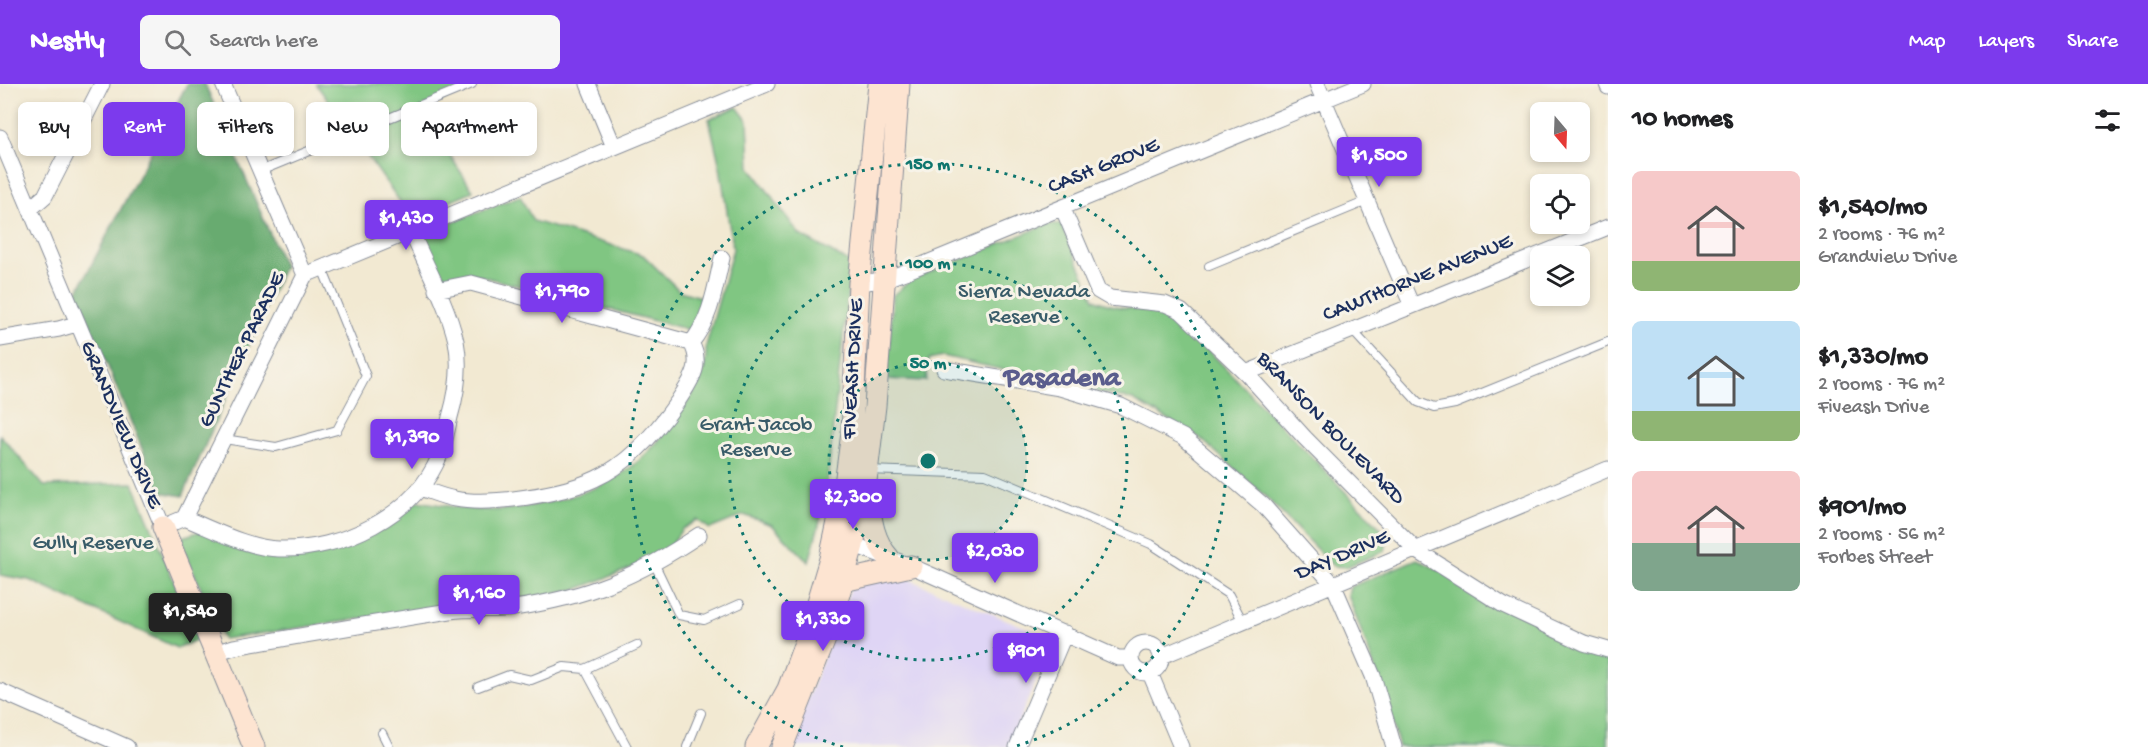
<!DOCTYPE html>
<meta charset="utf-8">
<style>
body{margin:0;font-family:"Gochi Hand",sans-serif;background:#f6f6f6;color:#202124;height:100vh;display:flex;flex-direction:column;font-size:22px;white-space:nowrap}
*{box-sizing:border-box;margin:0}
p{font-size:20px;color:#757577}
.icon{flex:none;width:33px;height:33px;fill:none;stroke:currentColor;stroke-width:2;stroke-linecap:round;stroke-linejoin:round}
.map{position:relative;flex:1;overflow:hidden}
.drawer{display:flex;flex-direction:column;background:#fff;width:540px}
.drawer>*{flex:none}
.guide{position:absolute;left:18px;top:18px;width:570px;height:54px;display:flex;gap:12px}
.needle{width:39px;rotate:161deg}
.buttons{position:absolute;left:1530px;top:18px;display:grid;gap:12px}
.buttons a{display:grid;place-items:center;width:60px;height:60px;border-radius:9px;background:#fff;box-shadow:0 3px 9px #0003;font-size:30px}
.price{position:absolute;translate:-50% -51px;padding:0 14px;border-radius:6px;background:#7c3aed;color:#fff;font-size:20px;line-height:39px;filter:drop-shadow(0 2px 3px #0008)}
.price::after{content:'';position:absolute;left:50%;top:36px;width:18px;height:14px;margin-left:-9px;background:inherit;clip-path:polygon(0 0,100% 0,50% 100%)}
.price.on{background:#222;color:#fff}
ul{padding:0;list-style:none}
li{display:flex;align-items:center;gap:18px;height:150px;padding:0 24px}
li span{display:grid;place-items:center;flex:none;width:168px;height:120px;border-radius:9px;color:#555}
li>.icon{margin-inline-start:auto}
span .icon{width:72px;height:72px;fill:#fffc;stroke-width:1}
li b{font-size:26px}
h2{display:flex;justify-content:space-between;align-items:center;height:72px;padding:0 24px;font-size:26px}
.tag{padding:0 21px;border-radius:9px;background:#fff;box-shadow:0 3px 9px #0003;font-size:21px;line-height:54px}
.tag.on{background:#7c3aed;color:#fff}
header{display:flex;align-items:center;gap:36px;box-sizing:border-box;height:84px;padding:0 30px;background:#7c3aed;color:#fff}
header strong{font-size:28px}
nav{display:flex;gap:33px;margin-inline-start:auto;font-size:21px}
.search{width:420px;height:54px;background:#f6f6f6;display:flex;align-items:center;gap:15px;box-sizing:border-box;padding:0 21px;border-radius:9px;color:#757577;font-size:22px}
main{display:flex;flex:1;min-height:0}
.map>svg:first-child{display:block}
.built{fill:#dfd5f5}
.green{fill:#80c682;stroke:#4e7a70;stroke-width:1.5}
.forest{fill:#68ab70;stroke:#426d67;stroke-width:1.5}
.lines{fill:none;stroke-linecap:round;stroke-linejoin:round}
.lane-casing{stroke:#868c98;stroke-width:10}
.street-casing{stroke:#868c98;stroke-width:17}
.secondary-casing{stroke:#868c98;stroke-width:23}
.lane{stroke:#fff;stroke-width:8}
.street{stroke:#fff;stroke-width:15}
.secondary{stroke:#fde4d1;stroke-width:21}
.ring{fill:none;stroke:#0f766e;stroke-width:3;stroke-dasharray:3 6}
.labels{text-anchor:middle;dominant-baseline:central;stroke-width:6;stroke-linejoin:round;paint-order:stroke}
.street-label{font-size:22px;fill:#1b2f5e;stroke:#f7f3e8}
.park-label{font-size:22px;fill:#395c69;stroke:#f7f3e8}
.district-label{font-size:28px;font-weight:bold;fill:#5a5d8d;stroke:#f7f3e8}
.centre{fill:#0f766e;stroke:#f7f3e8;stroke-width:3}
.ring-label{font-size:18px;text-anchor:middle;font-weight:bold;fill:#0f766e;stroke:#f7f3e8;stroke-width:6;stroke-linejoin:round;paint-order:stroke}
</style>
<header>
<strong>Nestly</strong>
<div class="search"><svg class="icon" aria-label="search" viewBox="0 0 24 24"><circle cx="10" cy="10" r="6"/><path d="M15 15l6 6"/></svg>Search here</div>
<nav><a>Map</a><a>Layers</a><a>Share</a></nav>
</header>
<main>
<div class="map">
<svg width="1608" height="663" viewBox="0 0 1608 663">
<rect width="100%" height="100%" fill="#f7f3e8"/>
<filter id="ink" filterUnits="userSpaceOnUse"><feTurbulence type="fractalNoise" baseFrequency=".0167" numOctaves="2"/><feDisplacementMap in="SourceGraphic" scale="12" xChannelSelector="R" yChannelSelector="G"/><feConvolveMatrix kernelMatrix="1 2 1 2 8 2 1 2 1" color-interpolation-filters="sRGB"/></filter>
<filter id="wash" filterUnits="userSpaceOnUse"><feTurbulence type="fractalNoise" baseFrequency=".008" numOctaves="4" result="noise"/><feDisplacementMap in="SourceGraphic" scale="24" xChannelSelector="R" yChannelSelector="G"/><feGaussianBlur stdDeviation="1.35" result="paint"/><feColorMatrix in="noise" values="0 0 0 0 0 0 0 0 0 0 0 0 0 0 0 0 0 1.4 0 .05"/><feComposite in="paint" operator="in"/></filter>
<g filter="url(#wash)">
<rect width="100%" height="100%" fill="#f2e9d2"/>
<!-- built -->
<path class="built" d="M 896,490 L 1046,552 L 1050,563 L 1008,663 L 789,663 L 854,496 Z"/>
<!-- green -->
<path class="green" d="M 316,0 L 455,0 L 458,9 L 420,25 L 473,107 L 411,133 Z
M 737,23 L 748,37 L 750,83 L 800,151 L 851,179 L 825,418 L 809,478 L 772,441 L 744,431 L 710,445 L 697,436 L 682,445 L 669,464 L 637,482 L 577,505 L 523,516 L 455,521 L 223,555 L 179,454 L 201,447 L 276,472 L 318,470 L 369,450 L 418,417 C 447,422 481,429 510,425 C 548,420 596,409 627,386 C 646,373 664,351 677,333 C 693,311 708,291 706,262 L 733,165 L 720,83 L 709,35 Z
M 520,112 L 533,137 L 643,171 L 680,207 L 701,213 L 699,227 L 690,246 L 473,190 L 453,193 L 443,191 L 421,150 Z
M 1048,140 L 1061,140 L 1094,215 C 1120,228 1150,222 1177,234 L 1388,452 L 1385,467 L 1346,483 L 1333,482 L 1266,413 L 1199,353 L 1133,316 L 943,272 L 929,275 L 926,297 L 887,295 L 893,211 L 911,196 Z
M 0,351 L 44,402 L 133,399 L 198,555 L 177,564 L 29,496 L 0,491 Z
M 1417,475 L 1608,572 L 1608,663 L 1399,663 L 1386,615 L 1348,511 L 1350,503 Z"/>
<!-- forest -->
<path class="forest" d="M 187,0 L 205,0 L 284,182 L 183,412 L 160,408 L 77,208 Z"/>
</g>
<g filter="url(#ink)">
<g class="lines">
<!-- lane casing -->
<g class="lane-casing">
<path id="lane" d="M 260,87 L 472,0
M 1209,182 L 1367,117
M 1352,246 L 1418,318 L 1434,324 L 1455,320 L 1608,258
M 224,355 L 276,363 L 337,346 L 366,292 L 322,184
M 867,386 L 985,390 L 1151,460 L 1229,511 L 1243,538
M 655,481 L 679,531 L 704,536 L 740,520
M 585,585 L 627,663
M 478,603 L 509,591 L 531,596 L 564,583 L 585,585 L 637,561
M 382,649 L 389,663
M 687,663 L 701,629"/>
</g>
<!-- street casing -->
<g class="street-casing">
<path id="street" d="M 223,0 L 305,191
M 588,0 L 614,63
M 1317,0 L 1412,222
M 1607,0 L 1608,3
M 0,53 L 163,443 L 184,434 L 305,191 L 767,0
M 30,125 L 45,112 L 102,0
M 1063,125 L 1098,207 L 1110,214 L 1165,220 L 1181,227 L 1246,289 L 1305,354 L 1416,466 L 1503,521 L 1584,559 L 1608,566
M 859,199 L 883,196 L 905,188 L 1363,0
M 436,206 L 471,199 L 691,259
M 0,255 L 59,245 L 76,240
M 944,285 L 1060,304 L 1121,322 L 1183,353 L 1263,421 L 1333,500 L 1373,592 L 1394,663
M 1246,289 L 1608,143
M 420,404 C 432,408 443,413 455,415 C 490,422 563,410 595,395 C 629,380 657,347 678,317 C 690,298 704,281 691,259 C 711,235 715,204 722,174
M 184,434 C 213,445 247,464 279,465 C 341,467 414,432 439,373 C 445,360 447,346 450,333 C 457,309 461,282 456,257 C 447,219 426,182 411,147
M 846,458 L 911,482 L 1118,574 L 1131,574
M1131 574a15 15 0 1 1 30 0a15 15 0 1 1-30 0Z
M 214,569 L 234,563 C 306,551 378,538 450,527 C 471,524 493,527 514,524 C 588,513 637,493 699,451
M 1162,572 L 1608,385
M 1150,589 L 1181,663
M 0,607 L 127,663
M 1017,663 L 1065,549"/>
</g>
<!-- secondary casing -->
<g class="secondary-casing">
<path id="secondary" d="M 868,412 C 871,435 873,456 889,474
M 163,443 L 254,663
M 843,497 L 911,482
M 756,663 L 788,605 L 806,556 L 830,475 L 843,415 L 852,349 L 859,199 L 879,0
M 782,663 L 829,545 L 853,461 L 866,397 L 875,322 L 899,0"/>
</g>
<!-- lane -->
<use href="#lane" class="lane"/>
<!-- street -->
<use href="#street" class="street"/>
<!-- secondary -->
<use href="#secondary" class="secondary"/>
</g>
</g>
<!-- distance rings -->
<circle cx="928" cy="377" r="99" fill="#0f766e" fill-opacity=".12"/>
<g class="ring">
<circle cx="928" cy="377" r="99"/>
<circle cx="928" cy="377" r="199"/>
<path d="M843 663A298 298 0 1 1 1013 663"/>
</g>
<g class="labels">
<!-- street labels -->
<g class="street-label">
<text transform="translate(1104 83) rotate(-22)">CASH GROVE</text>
<text transform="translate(1418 195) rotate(-22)">CAWTHORNE AVENUE</text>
<text transform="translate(243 266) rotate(-64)">GUNTHER PARADE</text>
<text transform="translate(854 285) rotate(-87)">FIVEASH DRIVE</text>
<text transform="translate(120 341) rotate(67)">GRANDVIEW DRIVE</text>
<text transform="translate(1330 345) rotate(46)">BRANSON BOULEVARD</text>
<text transform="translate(1343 472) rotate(-23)">DAY DRIVE</text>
</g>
<!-- park labels -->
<g class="park-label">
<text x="1024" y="209">Sierra Nevada<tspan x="1024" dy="25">Reserve</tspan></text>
<text x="756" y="342">Grant Jacob<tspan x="756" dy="25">Reserve</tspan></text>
<text x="93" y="460">Gully Reserve</text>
</g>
<!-- district labels -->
<g class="district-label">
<text x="1062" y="295">Pasadena</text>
</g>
</g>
<circle cx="928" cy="377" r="9" class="centre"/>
<g class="ring-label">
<text x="928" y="85">150 m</text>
<text x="928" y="184">100 m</text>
<text x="928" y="284">50 m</text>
</g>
</svg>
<div class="buttons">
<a><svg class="needle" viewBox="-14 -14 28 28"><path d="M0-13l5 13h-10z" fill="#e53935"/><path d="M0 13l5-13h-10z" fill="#757577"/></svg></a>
<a><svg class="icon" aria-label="locate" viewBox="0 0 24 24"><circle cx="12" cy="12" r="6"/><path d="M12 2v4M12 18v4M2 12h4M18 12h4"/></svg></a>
<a><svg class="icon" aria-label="layers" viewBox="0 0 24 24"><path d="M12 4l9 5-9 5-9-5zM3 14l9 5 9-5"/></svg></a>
</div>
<b class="price" style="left:1379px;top:104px">$1,500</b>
<b class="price" style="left:406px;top:167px">$1,430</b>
<b class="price" style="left:562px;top:240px">$1,790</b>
<b class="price" style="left:412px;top:386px">$1,390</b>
<b class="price" style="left:853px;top:446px">$2,300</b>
<b class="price" style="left:995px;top:500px">$2,030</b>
<b class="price" style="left:479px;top:542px">$1,160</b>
<b class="price on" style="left:190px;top:560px">$1,540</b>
<b class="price" style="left:823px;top:568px">$1,330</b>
<b class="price" style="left:1026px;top:600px">$901</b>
<div class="guide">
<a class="tag">Buy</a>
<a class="tag on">Rent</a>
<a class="tag">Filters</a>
<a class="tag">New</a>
<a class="tag">Apartment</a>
</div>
</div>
<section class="drawer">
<h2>10 homes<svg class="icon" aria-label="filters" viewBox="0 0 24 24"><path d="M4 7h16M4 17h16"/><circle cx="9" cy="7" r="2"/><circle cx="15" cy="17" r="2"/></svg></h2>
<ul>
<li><span style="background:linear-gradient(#f6c9c9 75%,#8fb573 0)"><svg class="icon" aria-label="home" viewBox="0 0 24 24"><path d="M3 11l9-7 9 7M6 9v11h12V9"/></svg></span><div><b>$1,540/mo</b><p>2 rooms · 76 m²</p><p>Grandview Drive</p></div></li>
<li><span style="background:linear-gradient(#bfe0f5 75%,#8fb573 0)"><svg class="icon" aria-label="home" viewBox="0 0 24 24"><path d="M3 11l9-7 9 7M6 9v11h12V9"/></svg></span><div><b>$1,330/mo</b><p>2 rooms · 76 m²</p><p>Fiveash Drive</p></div></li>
<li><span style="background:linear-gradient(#f6c9c9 60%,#7fa58c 0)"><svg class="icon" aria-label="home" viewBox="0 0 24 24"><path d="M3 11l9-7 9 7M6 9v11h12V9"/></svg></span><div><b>$901/mo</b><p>2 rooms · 56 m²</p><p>Forbes Street</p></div></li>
</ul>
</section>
</main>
